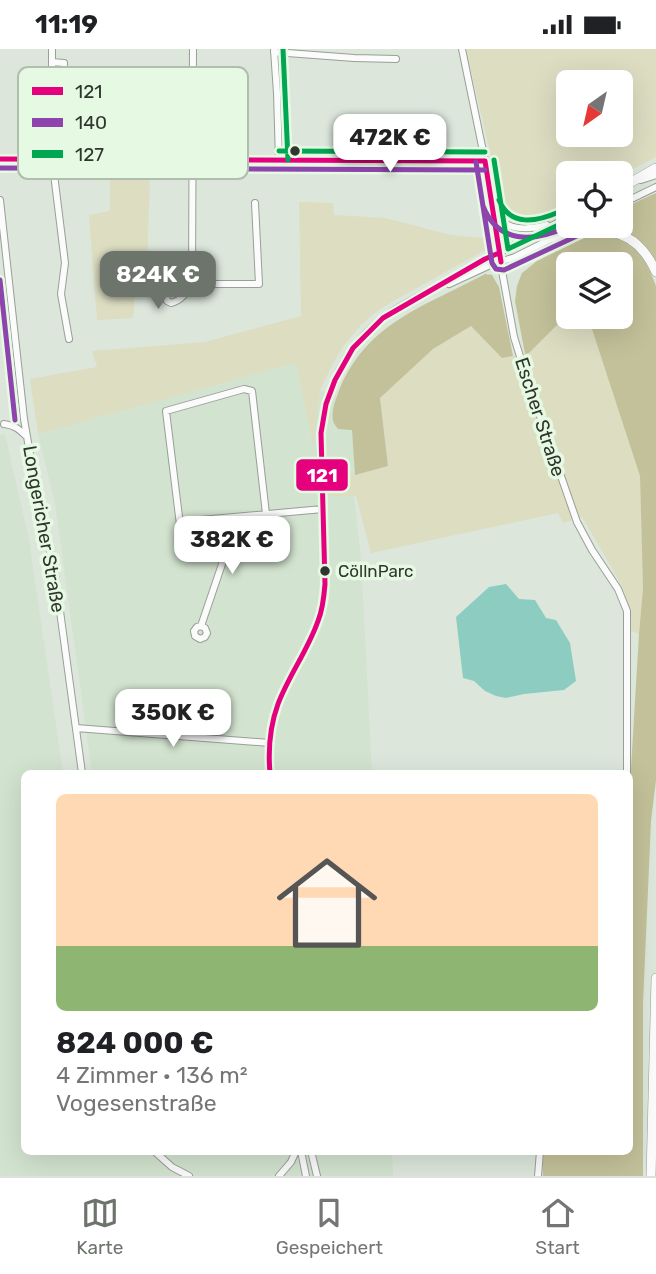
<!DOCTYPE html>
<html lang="de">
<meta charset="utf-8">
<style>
body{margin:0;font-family:Rubik,sans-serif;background:#f2f2f2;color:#202124;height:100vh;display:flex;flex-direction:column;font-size:26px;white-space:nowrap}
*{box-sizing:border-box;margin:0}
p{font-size:23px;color:#757577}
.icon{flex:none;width:38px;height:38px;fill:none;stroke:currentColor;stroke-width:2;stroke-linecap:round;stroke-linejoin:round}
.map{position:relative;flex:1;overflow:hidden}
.drawer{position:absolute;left:21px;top:721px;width:612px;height:385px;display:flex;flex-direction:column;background:#fff;border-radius:10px;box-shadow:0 7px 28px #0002}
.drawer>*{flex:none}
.needle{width:46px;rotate:214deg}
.tools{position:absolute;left:556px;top:21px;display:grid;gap:14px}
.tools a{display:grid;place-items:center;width:77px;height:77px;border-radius:10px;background:#fff;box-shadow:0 7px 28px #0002;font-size:35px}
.price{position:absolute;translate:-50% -60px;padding:0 16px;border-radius:14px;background:#fff;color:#222;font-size:23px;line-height:46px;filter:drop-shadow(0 2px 4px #0008)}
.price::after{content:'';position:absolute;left:50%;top:42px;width:21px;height:16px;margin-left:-10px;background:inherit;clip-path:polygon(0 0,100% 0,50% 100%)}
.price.selected{background:#6c746b;color:#fff}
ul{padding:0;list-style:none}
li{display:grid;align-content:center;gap:14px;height:371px;padding:0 35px}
li span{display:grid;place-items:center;height:217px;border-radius:10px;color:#555}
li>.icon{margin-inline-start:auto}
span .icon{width:126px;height:126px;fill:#fffc;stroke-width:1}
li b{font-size:30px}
.status{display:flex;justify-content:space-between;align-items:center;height:49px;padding:0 35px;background:#fff;direction:ltr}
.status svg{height:19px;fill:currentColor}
.dock{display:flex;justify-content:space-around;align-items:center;height:98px;border-top:2px solid #e0e0e0;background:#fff;font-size:19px;color:#757577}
.dock a{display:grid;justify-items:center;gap:4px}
.dock .selected{color:#6c746b}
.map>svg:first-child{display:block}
.built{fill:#d2e3cf}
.green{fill:#dcddc1;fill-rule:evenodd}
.forest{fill:#c3c199}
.water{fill:#8dcdc1}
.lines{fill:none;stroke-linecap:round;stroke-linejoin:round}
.minor-casing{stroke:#98a097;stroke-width:8}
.highway-casing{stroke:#98a097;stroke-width:10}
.minor{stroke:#fafbfa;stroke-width:6}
.highway{stroke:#fafbfa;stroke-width:9}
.bus-1-casing{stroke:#e6f9e3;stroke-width:10}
.bus-2-casing{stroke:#e6f9e3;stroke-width:10}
.bus-3-casing{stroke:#e6f9e3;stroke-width:10}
.bus-1{stroke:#e5007d;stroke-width:5}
.bus-2{stroke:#8e44ad;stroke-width:5}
.bus-3{stroke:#00a651;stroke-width:5}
.bus-dot{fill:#2f362e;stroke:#e6f9e3;stroke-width:2.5}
.labels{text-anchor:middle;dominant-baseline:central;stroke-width:7;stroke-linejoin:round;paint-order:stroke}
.bus-label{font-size:17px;fill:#2f362e;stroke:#e6f9e3;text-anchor:start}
.street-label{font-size:19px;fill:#2f362e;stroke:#e6f9e3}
.key{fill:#e6f9e3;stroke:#afbead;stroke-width:2}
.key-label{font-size:19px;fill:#2f362e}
.line-badge{stroke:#e6f9e3;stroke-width:2.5}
.badge-label{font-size:19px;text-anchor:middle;font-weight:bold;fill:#fff}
</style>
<div class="status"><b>11:19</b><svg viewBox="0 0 49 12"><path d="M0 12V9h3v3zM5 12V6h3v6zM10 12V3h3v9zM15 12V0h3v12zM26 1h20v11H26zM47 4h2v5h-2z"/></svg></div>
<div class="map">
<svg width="656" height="1127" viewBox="0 0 656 1127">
<rect width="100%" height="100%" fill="#dce6db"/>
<!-- built -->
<path class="built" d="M 296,314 L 312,395 L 320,341 L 337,348 L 333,370 L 352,380 L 355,426 L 329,426 L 330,447 L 354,447 L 361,510 L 372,724 L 92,724 L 55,454 L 38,385 Z
M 5,385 L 29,491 L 63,724 L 24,724 L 24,1102 L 392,1103 L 393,1127 L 0,1127 L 0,386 Z"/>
<!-- green -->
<path class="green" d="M 466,0 L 656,0 L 656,108 L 621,126 L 621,124 L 569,124 L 569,154 L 528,174 L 515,172 L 504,163 ZM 569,33 L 621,33 L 621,86 L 569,86 Z
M 110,119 L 145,122 L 150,127 L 147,219 L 138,222 C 132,232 136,255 133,269 L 97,271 L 89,166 L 110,162 Z
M 299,153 L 333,154 L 334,166 L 385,169 L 451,186 L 484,189 L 487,200 L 395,251 L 377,262 L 361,276 L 345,295 L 333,314 L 320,341 L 313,398 L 296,314 L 38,385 L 30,330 L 97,318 L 92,302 L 205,293 L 301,267 Z
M 569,264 L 569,268 L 588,268 L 640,427 L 643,539 L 639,585 L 631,582 L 628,554 L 617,528 L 582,468 L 563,474 L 558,464 L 371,504 L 356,447 L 330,447 L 329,426 L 355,426 L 388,417 L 380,349 L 433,300 L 471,277 L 502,309 L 529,304 Z"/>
<!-- forest -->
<path class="forest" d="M 656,144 L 656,217 L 638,192 L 583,179 L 588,177 L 621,177 L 621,160 Z
M 588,186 C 631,186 641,198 656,237 L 656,731 L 651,772 L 643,955 L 643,1127 L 543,1127 L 543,1103 L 630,1102 L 630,736 L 639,585 L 643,539 L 640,427 L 588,268 L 621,268 L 621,215 L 569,215 L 569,264 L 529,304 L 525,305 L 515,252 L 517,237 L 522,224 L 537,212 L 584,189 Z
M 485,225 L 492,226 L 499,238 L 513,307 L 502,309 L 471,277 L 433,300 L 380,349 L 388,417 L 355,426 L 352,381 L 338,380 C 336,377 333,374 333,371 C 331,361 337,347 340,339 C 369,272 426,257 485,225 Z"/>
<!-- water -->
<path class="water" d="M 506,535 L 519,550 L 535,551 L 546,569 L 556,571 L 570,594 L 576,632 L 564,641 L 524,645 L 506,649 L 496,647 L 485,642 L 474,632 L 463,629 L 456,568 L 489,538 Z"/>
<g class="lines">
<!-- minor casing -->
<g class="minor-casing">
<path id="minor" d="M 193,0 L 192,235 L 259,235 L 255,154
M 462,0 L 485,112 L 496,189 L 514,288 L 526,327 L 577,473 L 592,501 L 618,540 L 627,562 L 627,724
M 274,1 L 277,44 L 279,111
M 274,3 L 354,9 L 396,10
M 52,13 L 64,14 L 63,37 L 52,37 L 52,0
M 107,27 L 109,41 L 193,41
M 72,50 L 72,109
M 52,109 L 65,214 L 61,245 L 69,290
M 0,110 L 485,112
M 641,131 L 656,126
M 0,151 L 24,370 L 39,458 L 54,518 L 82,724
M 621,155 L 656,138
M 495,164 C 506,183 528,181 547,176
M 192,235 C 187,243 181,252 171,254 L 167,252 L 166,247 L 168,243 L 185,240 Z
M 449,235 L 488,217 L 515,208 L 577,177
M 4,375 C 14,376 19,380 26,387
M 189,472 L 323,460
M 191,472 L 192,484 L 188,487 L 183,487 L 181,484 L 166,362 L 244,340 L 252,342 L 266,465
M 201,577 L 205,579 L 207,584 L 205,588 L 200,590 L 195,587 L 194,582 L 197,578 L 201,577 L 238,468
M 76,679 L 270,694
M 270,724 C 268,702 270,676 278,655 C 294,611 324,586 325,535 C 324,505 323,474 322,444 C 321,417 319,391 324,364 C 332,324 356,287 390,264 C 408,252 428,243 446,233 C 486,209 528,189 569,168
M 154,1102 L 172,1118 L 189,1127
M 301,1102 L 306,1127
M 311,1102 L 317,1127
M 279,1127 L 291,1113 L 296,1102
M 538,1127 L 540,1102"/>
</g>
<!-- highway casing -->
<g class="highway-casing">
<path id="highway" d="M 621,139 L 656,119
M 552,189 C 598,180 633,172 656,223
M 651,1127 L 656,929"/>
</g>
<!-- minor -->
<use href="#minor" class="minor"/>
<!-- highway -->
<use href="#highway" class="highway"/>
<!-- bus-1 casing -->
<g class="bus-1-casing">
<path id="bus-1" d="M 0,110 L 485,112
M 485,112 L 501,213
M 270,724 C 268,701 270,677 278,655 C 289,626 308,601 318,572 C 323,560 324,548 325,535 L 321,384 L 326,355 L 335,331 L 353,299 L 383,269 L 485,210 L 499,204"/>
</g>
<!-- bus-2 casing -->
<g class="bus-2-casing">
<path id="bus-2" d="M 476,113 L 492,214 L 496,220 L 504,221 L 581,185
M 0,119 L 485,121
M 483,157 C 498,195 533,193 565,179
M 0,231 L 15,371"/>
</g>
<!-- bus-3 casing -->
<g class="bus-3-casing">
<path id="bus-3" d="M 283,0 L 288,111
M 279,102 L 485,103
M 494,111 L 508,200 L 569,171
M 499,151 C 510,178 536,173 559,163"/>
</g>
<!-- bus-1 -->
<use href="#bus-1" class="bus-1"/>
<!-- bus-2 -->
<use href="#bus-2" class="bus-2"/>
<!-- bus-3 -->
<use href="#bus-3" class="bus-3"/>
</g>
<!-- markers -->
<g class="bus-dot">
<circle cx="295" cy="102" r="6"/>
<circle cx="325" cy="522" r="6"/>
</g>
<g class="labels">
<!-- bus labels -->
<g class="bus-label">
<text x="338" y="522">CöllnParc</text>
</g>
<!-- street labels -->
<g class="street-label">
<text transform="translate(540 368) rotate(72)">Escher Straße</text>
<text transform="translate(44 480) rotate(80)">Longericher Straße</text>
</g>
</g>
<!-- legend -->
<rect x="18" y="18" width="230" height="112" rx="10" class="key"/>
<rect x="32" y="38" width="31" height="8" fill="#e5007d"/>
<rect x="32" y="69" width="31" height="9" fill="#8e44ad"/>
<rect x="32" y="101" width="31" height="8" fill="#00a651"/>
<g class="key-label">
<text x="75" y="49">121</text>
<text x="75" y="80">140</text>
<text x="75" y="112">127</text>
</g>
<rect class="line-badge" x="295" y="409" width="54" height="34" rx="7" fill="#e5007d"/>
<g class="badge-label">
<text x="322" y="433">121</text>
</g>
</svg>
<div class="tools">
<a><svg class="needle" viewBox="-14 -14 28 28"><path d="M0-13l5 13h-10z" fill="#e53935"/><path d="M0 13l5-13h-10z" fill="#757577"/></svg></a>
<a><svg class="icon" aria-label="locate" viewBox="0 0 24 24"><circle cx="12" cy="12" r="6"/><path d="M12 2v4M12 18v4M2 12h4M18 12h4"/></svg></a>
<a><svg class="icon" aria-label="layers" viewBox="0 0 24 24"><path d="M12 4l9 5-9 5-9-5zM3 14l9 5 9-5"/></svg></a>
</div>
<b class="price" style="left:390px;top:125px">472K €</b>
<b class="price selected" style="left:158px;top:262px">824K €</b>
<b class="price" style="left:232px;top:527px">382K €</b>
<b class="price" style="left:173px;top:700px">350K €</b>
<section class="drawer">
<ul>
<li><span style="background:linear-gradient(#ffd9b3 70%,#8fb573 0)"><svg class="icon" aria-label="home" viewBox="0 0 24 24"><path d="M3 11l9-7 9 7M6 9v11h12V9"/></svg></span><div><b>824 000 €</b><p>4 Zimmer · 136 m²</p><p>Vogesenstraße</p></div></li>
</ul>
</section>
</div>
<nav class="dock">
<a class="selected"><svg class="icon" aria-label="map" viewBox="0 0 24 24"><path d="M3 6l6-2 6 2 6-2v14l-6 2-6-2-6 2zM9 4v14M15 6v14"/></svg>Karte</a>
<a><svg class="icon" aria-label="saved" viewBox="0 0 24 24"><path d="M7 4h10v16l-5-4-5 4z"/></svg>Gespeichert</a>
<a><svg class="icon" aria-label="home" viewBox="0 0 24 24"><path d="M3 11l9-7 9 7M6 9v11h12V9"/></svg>Start</a>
</nav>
